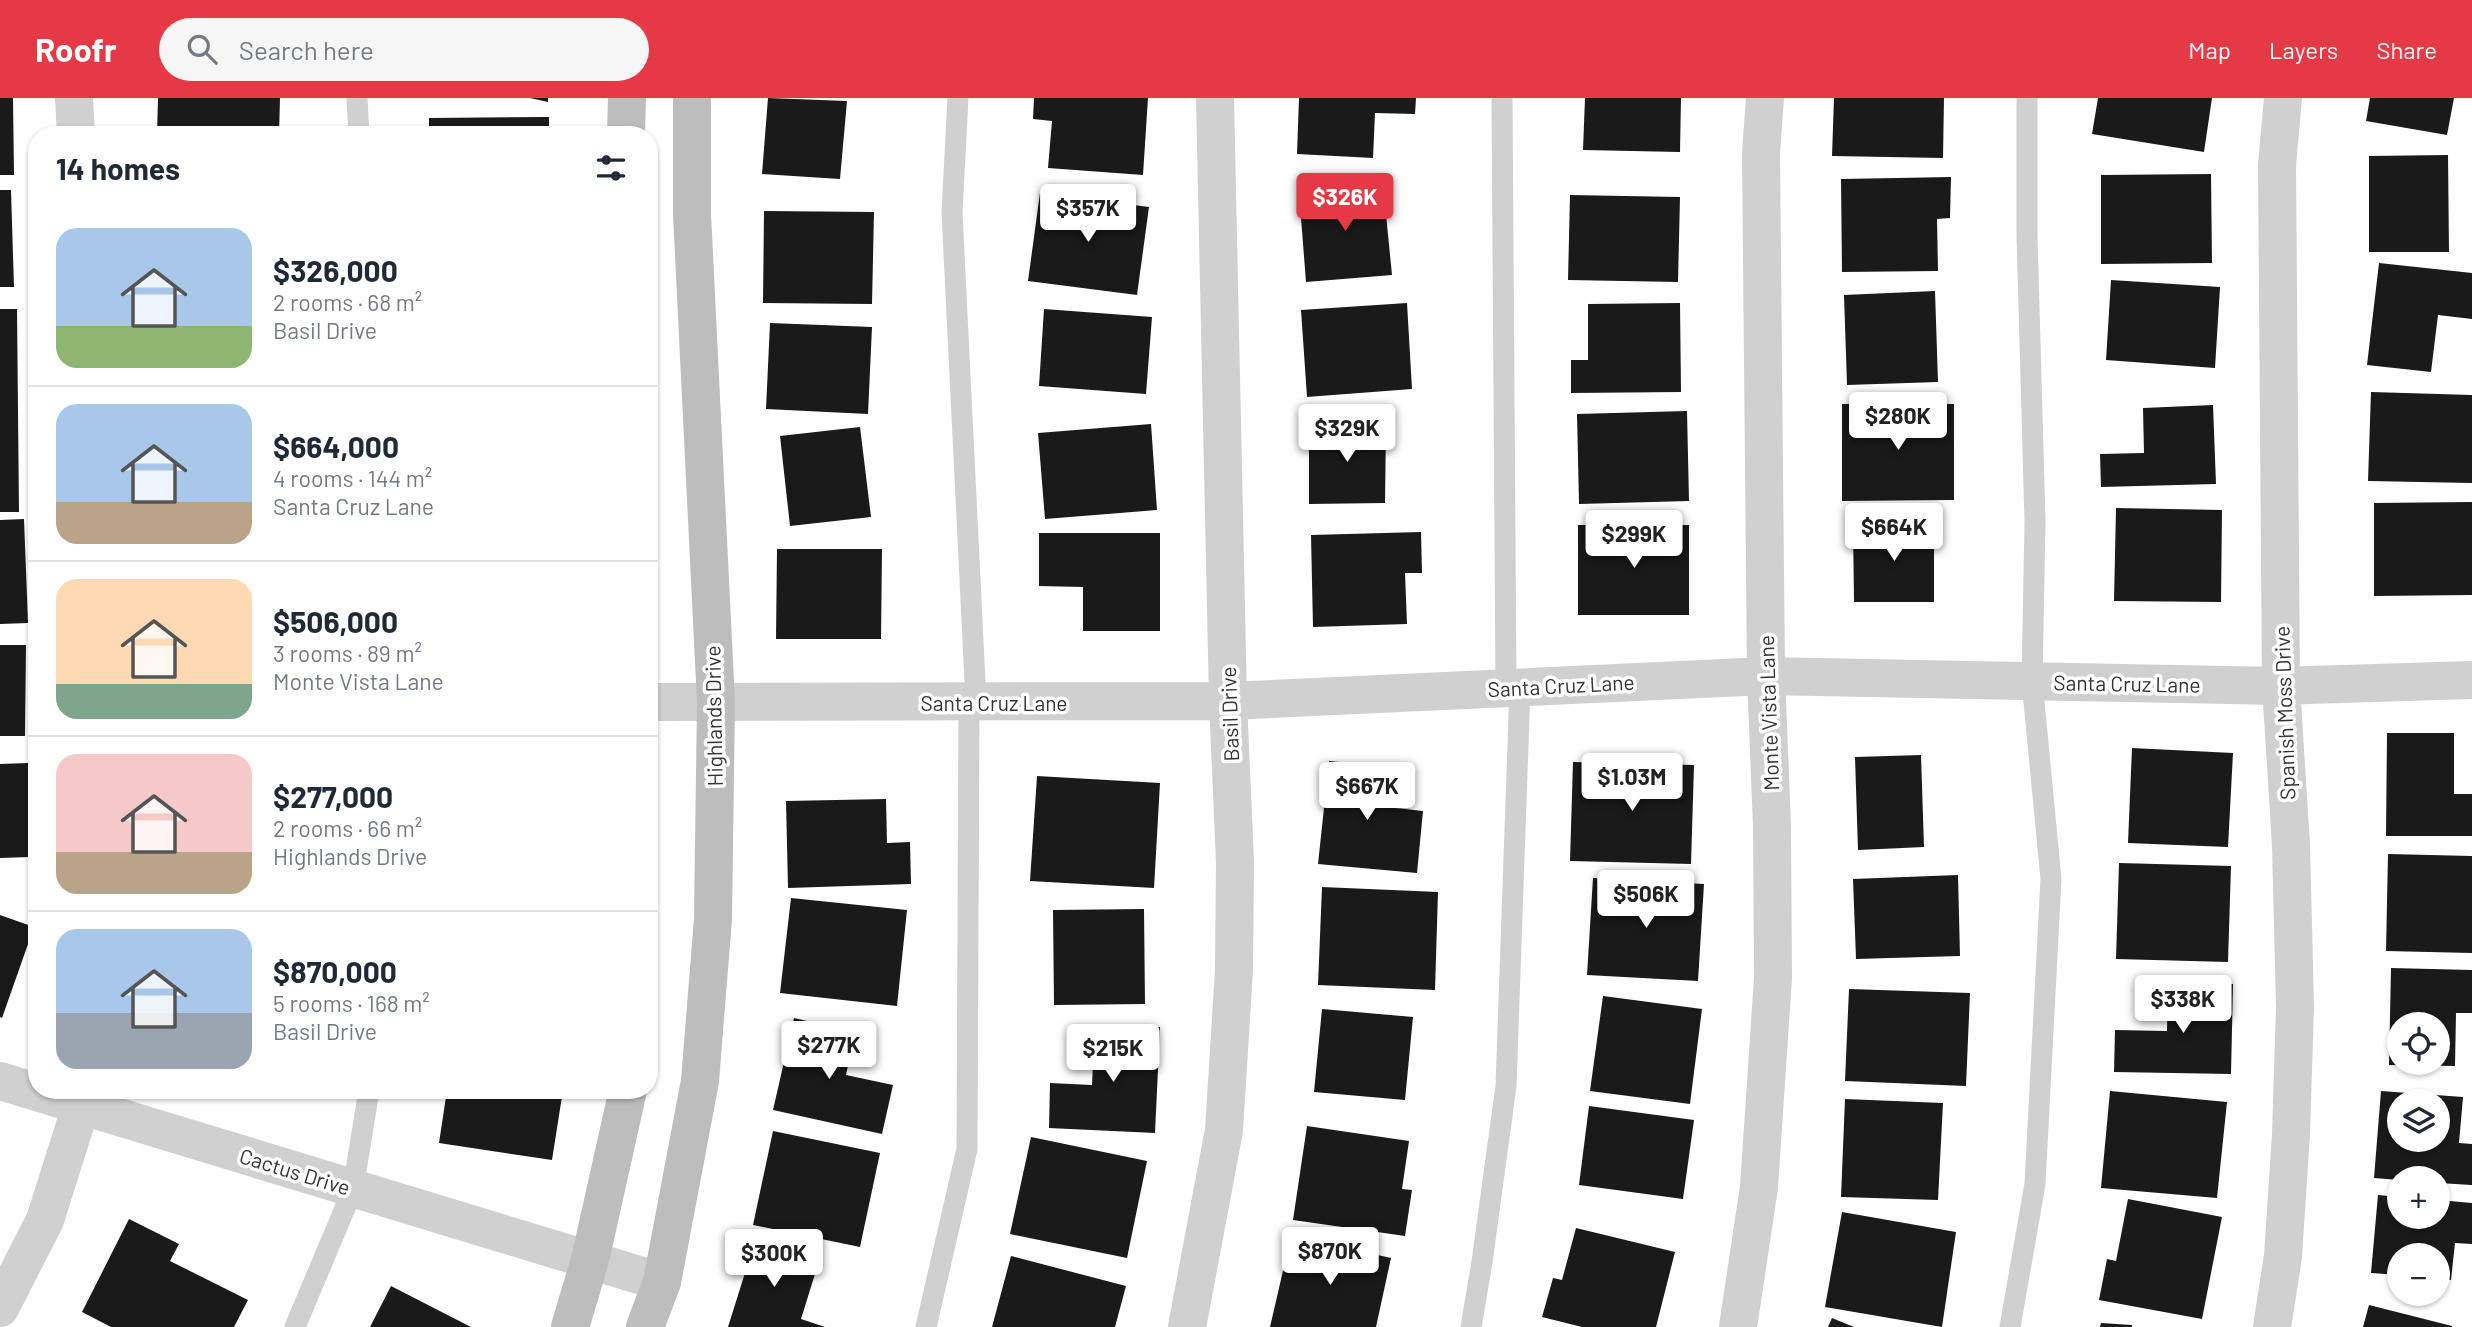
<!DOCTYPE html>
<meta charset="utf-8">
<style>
body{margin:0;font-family:Barlow,sans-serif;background:#f6f6f7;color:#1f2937;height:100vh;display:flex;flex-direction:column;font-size:26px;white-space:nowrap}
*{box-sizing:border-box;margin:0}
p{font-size:23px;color:#747a83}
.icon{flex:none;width:38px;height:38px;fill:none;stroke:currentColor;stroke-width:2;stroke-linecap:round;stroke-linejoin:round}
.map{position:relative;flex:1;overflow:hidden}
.panel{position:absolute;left:28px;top:28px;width:630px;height:973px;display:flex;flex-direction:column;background:#fff;border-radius:28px;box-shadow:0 2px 5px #0004}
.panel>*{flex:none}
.fabs{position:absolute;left:2387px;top:914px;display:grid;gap:14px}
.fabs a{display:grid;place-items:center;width:63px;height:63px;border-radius:50%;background:#fff;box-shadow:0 2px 5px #0004;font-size:35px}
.price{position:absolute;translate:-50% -60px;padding:0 16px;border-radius:7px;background:#fff;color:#222;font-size:23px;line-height:46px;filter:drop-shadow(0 2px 4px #0008)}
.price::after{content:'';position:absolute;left:50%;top:42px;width:21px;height:16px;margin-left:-10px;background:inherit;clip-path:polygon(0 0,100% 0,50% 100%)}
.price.on{background:#e63946;color:#fff}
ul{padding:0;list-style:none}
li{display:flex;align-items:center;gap:21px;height:175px;padding:0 28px}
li+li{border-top:2px solid #e0e1e3}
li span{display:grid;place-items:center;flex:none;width:196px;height:140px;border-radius:21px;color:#555}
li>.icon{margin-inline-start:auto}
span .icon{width:84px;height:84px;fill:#fffc;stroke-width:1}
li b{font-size:30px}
h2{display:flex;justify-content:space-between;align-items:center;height:84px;padding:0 28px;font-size:30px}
header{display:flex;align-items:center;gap:42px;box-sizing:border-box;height:98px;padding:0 35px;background:#e63946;color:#fff}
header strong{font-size:33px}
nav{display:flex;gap:38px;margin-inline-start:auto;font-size:24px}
.search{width:490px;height:63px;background:#f6f6f7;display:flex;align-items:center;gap:18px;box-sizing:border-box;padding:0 24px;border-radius:38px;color:#747a83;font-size:26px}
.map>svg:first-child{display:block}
.building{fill:#1a1a1a;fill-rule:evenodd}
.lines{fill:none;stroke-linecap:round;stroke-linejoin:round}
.lane{stroke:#d0d0d0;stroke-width:21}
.street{stroke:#d0d0d0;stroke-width:38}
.secondary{stroke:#bdbdbd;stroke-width:38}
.labels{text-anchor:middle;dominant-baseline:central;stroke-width:7;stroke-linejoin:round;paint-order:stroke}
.street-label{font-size:21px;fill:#333;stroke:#fff}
</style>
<header>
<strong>Roofr</strong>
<div class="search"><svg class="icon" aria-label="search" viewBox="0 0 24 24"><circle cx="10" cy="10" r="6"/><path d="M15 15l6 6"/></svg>Search here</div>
<nav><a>Map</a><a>Layers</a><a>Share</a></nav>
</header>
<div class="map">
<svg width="2472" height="1229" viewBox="0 0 2472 1229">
<rect width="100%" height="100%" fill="#fff"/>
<!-- building -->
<path class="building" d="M 0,0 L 13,0 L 14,77 L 0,77 Z
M 158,0 L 280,0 L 279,37 L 157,37 Z
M 530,0 L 548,0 L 548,4 Z
M 768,0 L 847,3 L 840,81 L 762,76 Z
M 1034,0 L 1148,0 L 1143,77 L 1048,70 L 1052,23 L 1033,21 Z
M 1299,0 L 1416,0 L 1415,16 L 1375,15 L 1373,60 L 1297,56 Z
M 1585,0 L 1681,0 L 1680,54 L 1583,52 Z
M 1834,0 L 1944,0 L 1943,60 L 1832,58 Z
M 2098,0 L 2212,0 L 2204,54 L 2092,36 Z
M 2370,0 L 2454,0 L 2447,37 L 2366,23 Z
M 549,19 L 549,37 L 429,37 L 429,20 Z
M 2448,57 L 2449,154 L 2369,154 L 2369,58 Z
M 2211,76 L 2212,165 L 2101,166 L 2101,77 Z
M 1951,79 L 1950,120 L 1937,121 L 1938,173 L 1842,174 L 1841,81 Z
M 1383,86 L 1392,177 L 1306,184 L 1299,94 Z
M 0,92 L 11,92 L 14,189 L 0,189 Z
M 1040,95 L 1149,109 L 1137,197 L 1028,183 Z
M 1570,97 L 1680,99 L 1678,184 L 1568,182 Z
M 764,113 L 874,114 L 872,206 L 763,205 Z
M 2379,165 L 2472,175 L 2472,221 L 2438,217 L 2431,274 L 2367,267 Z
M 2111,182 L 2220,189 L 2215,270 L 2106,262 Z
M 1935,193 L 1938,284 L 1847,287 L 1844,197 Z
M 1407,205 L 1412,291 L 1307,299 L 1301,212 Z
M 1680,205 L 1681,294 L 1571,295 L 1571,262 L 1588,262 L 1588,206 Z
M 0,211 L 17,211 L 19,414 L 0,414 Z
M 1044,211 L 1152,219 L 1146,296 L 1039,288 Z
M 770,225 L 872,229 L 868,316 L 766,311 Z
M 2371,294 L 2472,297 L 2472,385 L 2368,383 Z
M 1842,306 L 1954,306 L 1954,402 L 1842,403 Z
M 2213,307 L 2216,386 L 2101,389 L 2100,356 L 2144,355 L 2143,310 Z
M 1687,313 L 1689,403 L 1579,406 L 1577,316 Z
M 1151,326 L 1157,412 L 1045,421 L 1038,335 Z
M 1309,326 L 1386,327 L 1385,405 L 1309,406 Z
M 860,329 L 871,419 L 790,428 L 780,338 Z
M 2472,404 L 2472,497 L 2374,498 L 2374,405 Z
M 2116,410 L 2222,412 L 2221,504 L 2114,503 Z
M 24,421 L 28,525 L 0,526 L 0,422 Z
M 1934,425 L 1934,504 L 1854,504 L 1853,427 Z
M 1578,427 L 1689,427 L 1689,517 L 1578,517 Z
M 1421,434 L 1422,475 L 1405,475 L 1407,526 L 1313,529 L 1311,437 Z
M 1039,435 L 1160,435 L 1160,533 L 1083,533 L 1083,489 L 1039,488 Z
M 777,451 L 882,451 L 881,541 L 776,541 Z
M 0,547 L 26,547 L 25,638 L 0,638 Z
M 2387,635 L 2454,635 L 2454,696 L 2472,696 L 2472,738 L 2386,738 Z
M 2132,650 L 2233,655 L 2228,749 L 2128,745 Z
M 1921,657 L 1924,749 L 1858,752 L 1855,659 Z
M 1329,663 L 1390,669 L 1386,709 L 1423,713 L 1417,775 L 1318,766 Z
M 1573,664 L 1694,667 L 1691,766 L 1570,763 Z
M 28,665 L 30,759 L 0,760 L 0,666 Z
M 1037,678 L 1160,685 L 1154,790 L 1030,783 Z
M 886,701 L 887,745 L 910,744 L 911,786 L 788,790 L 786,703 Z
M 2388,756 L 2472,758 L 2472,855 L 2386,853 Z
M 2119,765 L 2231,768 L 2228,864 L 2116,861 Z
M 1958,777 L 1960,858 L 1856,861 L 1853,781 Z
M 1593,780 L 1704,786 L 1698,883 L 1587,877 Z
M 1322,789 L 1438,794 L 1435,892 L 1318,887 Z
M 791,800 L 907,812 L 897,908 L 780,895 Z
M 1144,811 L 1145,906 L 1054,907 L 1053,812 Z
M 0,817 L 34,829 L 2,920 L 0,919 Z
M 2391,870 L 2472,872 L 2472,915 L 2456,915 L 2455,968 L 2389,967 ZM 2399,926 L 2438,926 L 2438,964 L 2399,964 Z
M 2168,885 L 2233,886 L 2231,976 L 2114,974 L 2115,932 L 2167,933 Z
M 1849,891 L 1970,895 L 1966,988 L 1845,983 Z
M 1603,898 L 1702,911 L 1690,1006 L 1590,993 Z
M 1322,911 L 1413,919 L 1405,1002 L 1314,994 Z
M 794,920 L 855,934 L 846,977 L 893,987 L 882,1036 L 773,1012 Z
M 1095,926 L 1160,929 L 1155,1035 L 1049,1030 L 1050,985 L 1092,987 Z
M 447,992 L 563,992 L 552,1062 L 439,1045 Z
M 2110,993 L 2227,1004 L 2217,1100 L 2101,1090 Z
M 2381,993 L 2463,999 L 2459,1045 L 2472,1046 L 2472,1087 L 2438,1085 L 2438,1080 L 2399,1080 L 2399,1082 L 2374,1080 ZM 2399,1003 L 2438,1003 L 2438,1041 L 2399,1041 Z
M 1845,1001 L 1943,1005 L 1938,1102 L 1841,1099 Z
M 1589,1008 L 1694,1022 L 1683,1101 L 1579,1087 Z
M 1307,1028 L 1409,1043 L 1402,1091 L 1412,1092 L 1405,1138 L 1293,1122 Z
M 773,1033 L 880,1055 L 860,1149 L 753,1127 Z
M 1031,1039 L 1147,1063 L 1127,1160 L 1010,1136 Z
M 2378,1097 L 2399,1099 L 2399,1118 L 2438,1118 L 2438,1102 L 2472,1105 L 2472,1146 L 2455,1145 L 2451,1182 L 2438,1180 L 2438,1157 L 2399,1157 L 2399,1177 L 2371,1175 Z
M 2128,1101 L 2222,1119 L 2202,1221 L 2099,1202 L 2107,1161 L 2116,1163 Z
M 1842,1114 L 1956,1134 L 1942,1229 L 1825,1209 Z
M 129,1121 L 179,1146 L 170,1163 L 248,1202 L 234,1229 L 111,1229 L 82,1214 Z
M 1576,1130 L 1675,1154 L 1656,1229 L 1582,1229 L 1542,1219 L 1553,1180 L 1562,1182 Z
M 1291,1138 L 1391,1160 L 1376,1229 L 1270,1229 Z
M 755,1143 L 819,1163 L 801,1221 L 825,1229 L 728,1229 Z
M 1011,1158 L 1126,1188 L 1115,1229 L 992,1229 Z
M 391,1188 L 471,1229 L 370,1229 Z
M 2369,1207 L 2452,1228 L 2452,1229 L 2363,1229 Z
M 1832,1220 L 1854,1229 L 1828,1229 Z
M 2101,1225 L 2132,1227 L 2132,1229 L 2100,1229 Z"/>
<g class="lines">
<!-- lane -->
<path class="lane" d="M 357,0 L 359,37
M 958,0 L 952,114 L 976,604
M 1502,0 L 1506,590
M 295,1229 L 353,1091 L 369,992
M 926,1229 L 967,1051 L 969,604
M 1471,1229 L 1482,1164 L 1506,988 L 1520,590
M 2010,1229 L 2035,1086 L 2051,781 L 2032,583 L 2035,423 L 2027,138 L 2027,0"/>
<!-- street -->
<path class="street" d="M 74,0 L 76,37
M 649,604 L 1228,603 L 1766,578 L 2281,588 L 2472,582
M 0,983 L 662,1184
M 0,1210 L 45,1122 L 81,1008 L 83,992
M 1187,1229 L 1224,1032 L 1234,872 L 1235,764 L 1228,603 L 1215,0
M 1738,1229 L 1759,1089 L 1773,880 L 1772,728 L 1766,578 L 1761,55 L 1765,0
M 2272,1229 L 2283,1158 L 2291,1036 L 2295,909 L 2291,747 L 2281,588 L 2277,67 L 2283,0"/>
<!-- secondary -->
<path class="secondary" d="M 626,37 L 627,0
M 570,1229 L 590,1162 L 628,992
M 645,1229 L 662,1184 L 700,983 L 713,821 L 716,604 L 692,116 L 692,0"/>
</g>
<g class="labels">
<!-- street labels -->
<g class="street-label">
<text transform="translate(2127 585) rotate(1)">Santa Cruz Lane</text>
<text transform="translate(1561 587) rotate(-3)">Santa Cruz Lane</text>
<text x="994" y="604">Santa Cruz Lane</text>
<text transform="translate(1768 615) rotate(-92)">Monte Vista Lane</text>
<text transform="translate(2284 615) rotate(-92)">Spanish Moss Drive</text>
<text transform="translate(1229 616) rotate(-92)">Basil Drive</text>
<text transform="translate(713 618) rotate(-91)">Highlands Drive</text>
<text transform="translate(295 1073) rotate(17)">Cactus Drive</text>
</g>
</g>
</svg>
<div class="fabs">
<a><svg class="icon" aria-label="locate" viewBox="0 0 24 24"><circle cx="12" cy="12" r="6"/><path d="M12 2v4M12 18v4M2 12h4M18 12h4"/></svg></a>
<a><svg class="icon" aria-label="layers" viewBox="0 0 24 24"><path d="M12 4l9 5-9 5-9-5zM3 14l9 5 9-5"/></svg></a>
<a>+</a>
<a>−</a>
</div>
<b class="price on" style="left:1345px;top:135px">$326K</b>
<b class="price" style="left:1088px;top:146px">$357K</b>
<b class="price" style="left:1898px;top:354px">$280K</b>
<b class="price" style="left:1347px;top:366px">$329K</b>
<b class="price" style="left:1894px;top:465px">$664K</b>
<b class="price" style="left:1634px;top:472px">$299K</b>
<b class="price" style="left:1632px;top:715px">$1.03M</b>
<b class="price" style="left:1367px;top:724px">$667K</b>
<b class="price" style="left:1646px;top:832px">$506K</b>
<b class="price" style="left:2183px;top:937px">$338K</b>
<b class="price" style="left:829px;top:983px">$277K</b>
<b class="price" style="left:1113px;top:986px">$215K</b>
<b class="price" style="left:1330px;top:1189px">$870K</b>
<b class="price" style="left:774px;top:1191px">$300K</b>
<section class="panel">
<h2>14 homes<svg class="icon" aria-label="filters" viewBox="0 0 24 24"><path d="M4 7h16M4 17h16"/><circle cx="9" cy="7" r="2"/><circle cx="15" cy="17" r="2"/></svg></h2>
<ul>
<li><span style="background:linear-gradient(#a9c7e8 70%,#8fb573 0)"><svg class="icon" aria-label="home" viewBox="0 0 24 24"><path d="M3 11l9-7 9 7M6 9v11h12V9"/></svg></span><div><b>$326,000</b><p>2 rooms · 68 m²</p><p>Basil Drive</p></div></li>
<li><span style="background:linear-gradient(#a9c7e8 70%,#b9a48a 0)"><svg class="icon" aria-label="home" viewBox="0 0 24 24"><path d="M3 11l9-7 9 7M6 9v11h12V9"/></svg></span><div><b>$664,000</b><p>4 rooms · 144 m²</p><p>Santa Cruz Lane</p></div></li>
<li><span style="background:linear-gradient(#ffd9b3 75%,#7fa58c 0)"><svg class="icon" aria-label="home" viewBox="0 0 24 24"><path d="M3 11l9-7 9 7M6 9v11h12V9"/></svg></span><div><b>$506,000</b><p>3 rooms · 89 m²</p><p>Monte Vista Lane</p></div></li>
<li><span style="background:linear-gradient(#f6c9c9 70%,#b9a48a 0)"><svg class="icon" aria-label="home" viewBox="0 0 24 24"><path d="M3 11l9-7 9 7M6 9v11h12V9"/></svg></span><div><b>$277,000</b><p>2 rooms · 66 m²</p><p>Highlands Drive</p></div></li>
<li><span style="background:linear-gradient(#a9c7e8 60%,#9aa5b1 0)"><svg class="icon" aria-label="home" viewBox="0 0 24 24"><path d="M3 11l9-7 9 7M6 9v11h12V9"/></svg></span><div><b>$870,000</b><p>5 rooms · 168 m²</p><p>Basil Drive</p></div></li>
</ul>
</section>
</div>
